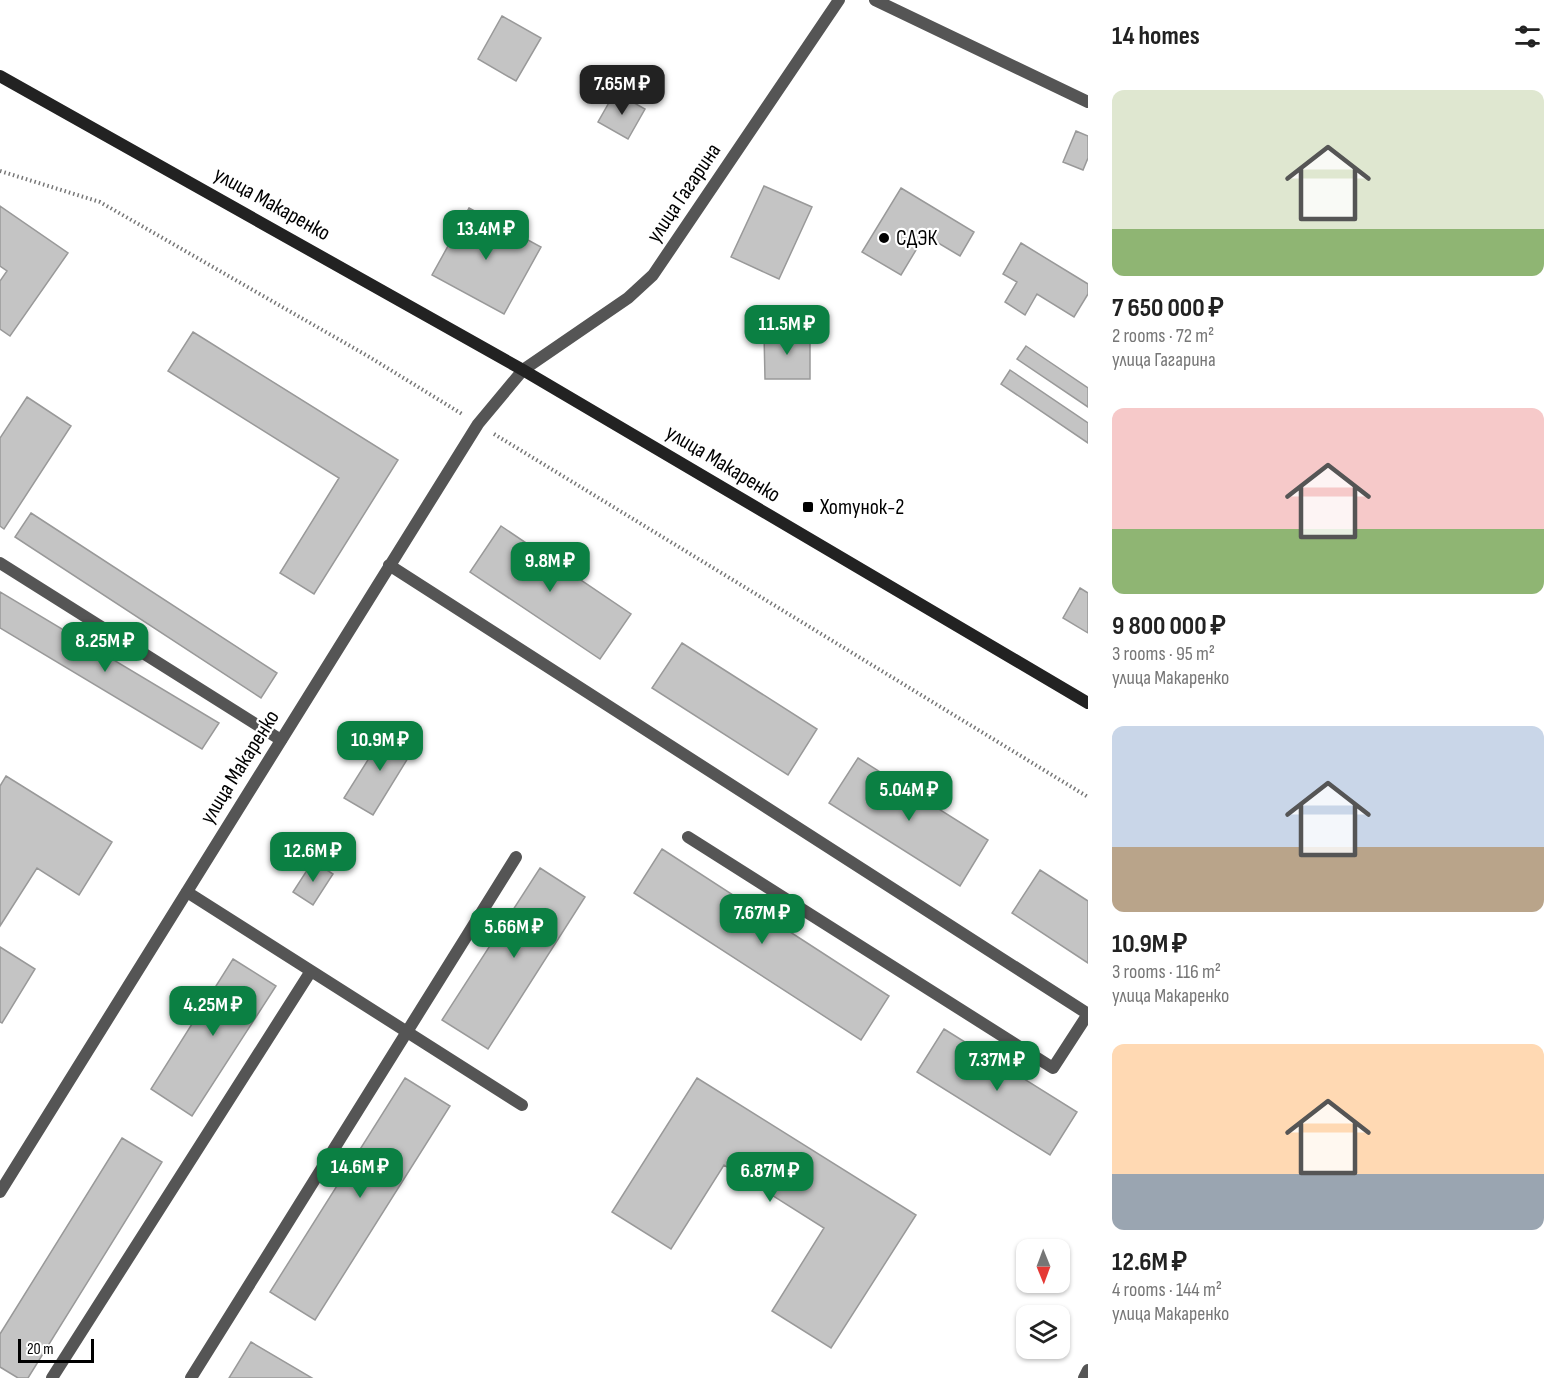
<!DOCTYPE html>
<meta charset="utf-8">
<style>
body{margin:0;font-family:"Sofia Sans Condensed",sans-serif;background:#f6f6f6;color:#222;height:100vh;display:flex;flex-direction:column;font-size:22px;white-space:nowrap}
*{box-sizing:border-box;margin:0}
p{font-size:20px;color:#767676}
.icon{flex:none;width:33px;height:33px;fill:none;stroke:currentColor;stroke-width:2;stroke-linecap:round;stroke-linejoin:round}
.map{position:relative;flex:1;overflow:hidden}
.drawer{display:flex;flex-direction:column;background:#fff;width:480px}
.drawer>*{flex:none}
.needle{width:39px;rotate:179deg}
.controls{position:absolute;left:1016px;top:1239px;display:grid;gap:12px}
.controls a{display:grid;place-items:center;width:54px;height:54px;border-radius:12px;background:#fff;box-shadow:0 2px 4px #0004;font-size:30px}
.scale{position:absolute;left:18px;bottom:15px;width:76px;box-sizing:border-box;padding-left:6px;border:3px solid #000;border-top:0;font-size:16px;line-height:21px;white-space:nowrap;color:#000;-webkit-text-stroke:4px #fff;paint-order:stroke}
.price{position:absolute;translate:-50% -51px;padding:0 14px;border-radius:12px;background:#0b8043;color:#fff;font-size:20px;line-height:39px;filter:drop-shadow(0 2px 3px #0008)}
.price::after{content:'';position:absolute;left:50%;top:36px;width:18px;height:14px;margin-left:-9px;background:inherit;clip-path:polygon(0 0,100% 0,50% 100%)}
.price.current{background:#222;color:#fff}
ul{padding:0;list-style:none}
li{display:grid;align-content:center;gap:12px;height:318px;padding:0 24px}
li span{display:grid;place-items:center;height:186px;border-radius:12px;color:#555}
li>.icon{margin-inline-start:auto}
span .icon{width:108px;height:108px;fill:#fffc;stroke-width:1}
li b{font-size:26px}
h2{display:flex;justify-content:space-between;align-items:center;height:72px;padding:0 24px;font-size:26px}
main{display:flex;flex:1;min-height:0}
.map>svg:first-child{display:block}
.building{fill:#c4c4c4;stroke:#999;stroke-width:1.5}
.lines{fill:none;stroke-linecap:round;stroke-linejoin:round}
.path{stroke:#777;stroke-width:4;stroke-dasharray:1.5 3;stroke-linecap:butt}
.lane{stroke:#555;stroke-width:12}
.street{stroke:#555;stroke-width:12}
.secondary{stroke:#222;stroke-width:12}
.poi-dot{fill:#000;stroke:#fff;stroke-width:2}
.labels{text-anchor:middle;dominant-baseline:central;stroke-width:4.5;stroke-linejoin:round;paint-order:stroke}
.street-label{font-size:22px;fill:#000;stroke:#fff}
.poi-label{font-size:22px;fill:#000;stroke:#fff;text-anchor:start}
</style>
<main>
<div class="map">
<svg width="1088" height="1378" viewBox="0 0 1088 1378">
<rect width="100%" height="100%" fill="#fff"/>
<!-- building -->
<path class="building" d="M 502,16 L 541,38 L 516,81 L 478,59 Z
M 615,92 L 645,109 L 628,139 L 598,122 Z
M 1076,131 L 1088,136 L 1088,158 L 1083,170 L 1063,162 Z
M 764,186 L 812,207 L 779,279 L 731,257 Z
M 901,188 L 974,232 L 960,256 L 925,235 L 901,275 L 862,252 Z
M 0,206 L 68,253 L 10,336 L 0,329 L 0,281 L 7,271 L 0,266 Z
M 469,208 L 541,247 L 504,314 L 432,275 Z
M 1021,243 L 1088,284 L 1088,294 L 1074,317 L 1037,294 L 1025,315 L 1005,302 L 1017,282 L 1003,274 Z
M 193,332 L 398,460 L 314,594 L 280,573 L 339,478 L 168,371 Z
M 764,334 L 810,334 L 810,379 L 765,379 Z
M 1026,346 L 1088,388 L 1088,407 L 1017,359 Z
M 1010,370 L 1088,423 L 1088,443 L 1001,384 Z
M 27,397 L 71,426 L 4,529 L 0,526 L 0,438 Z
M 31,513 L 277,673 L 261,698 L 15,537 Z
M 501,526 L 631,614 L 600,659 L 470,572 Z
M 1080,588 L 1088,593 L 1088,633 L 1063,618 Z
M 0,592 L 219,723 L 202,749 L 0,628 Z
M 682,643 L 817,729 L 788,775 L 652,688 Z
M 388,728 L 416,745 L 373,815 L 344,798 Z
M 858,758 L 988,840 L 960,886 L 829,803 Z
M 6,776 L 112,842 L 79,895 L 37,868 L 0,926 L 0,786 Z
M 662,849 L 889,996 L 861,1040 L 634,893 Z
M 313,861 L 333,874 L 313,905 L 293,892 Z
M 540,868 L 585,897 L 488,1049 L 442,1020 Z
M 1040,870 L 1088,901 L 1088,963 L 1012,913 Z
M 0,947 L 35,969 L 2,1023 L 0,1022 Z
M 233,959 L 276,986 L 192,1116 L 151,1089 Z
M 944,1029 L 1077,1112 L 1050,1155 L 917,1072 Z
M 405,1078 L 450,1106 L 315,1320 L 270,1292 Z
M 697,1078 L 916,1215 L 831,1348 L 772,1311 L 824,1228 L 724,1165 L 671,1249 L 612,1212 Z
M 122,1138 L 162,1162 L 28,1378 L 18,1378 L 0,1367 L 0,1334 Z
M 251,1342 L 312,1378 L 229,1378 Z"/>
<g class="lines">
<!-- path -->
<path class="path" d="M 0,171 L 100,202 L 371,358 L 462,414
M 494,434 L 1088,797"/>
<!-- lane -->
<path class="lane" d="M 0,563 L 281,740
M 389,565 L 1088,1014
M 688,837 L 1053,1068 L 1088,1014
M 187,892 L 522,1105
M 52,1378 L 311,971
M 191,1378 L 516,857"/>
<!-- street -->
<path class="street" d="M 875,0 L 1088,102
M 0,1192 L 478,424 L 523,370 L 628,298 L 653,275 L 839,0
M 1084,1378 L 1088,1370"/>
<!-- secondary -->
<path class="secondary" d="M 0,76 L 523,370 L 1088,703"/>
</g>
<!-- markers -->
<g class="poi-dot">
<circle cx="884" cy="238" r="6"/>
<rect x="802" y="501" width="12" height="12" rx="3"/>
</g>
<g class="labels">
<!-- street labels -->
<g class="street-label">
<text transform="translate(684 193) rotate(-56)">улица Гагарина</text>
<text transform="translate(272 204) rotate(29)">улица Макаренко</text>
<text transform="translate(723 464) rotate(31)">улица Макаренко</text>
<text transform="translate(240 767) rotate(-58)">улица Макаренко</text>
</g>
<!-- poi labels -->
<g class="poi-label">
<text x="896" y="238">СДЭК</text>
<text x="820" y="507">Хотунок-2</text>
</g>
</g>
</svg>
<div class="controls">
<a><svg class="needle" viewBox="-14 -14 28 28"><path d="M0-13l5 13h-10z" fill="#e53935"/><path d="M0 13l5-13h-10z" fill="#767676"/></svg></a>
<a><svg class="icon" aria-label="layers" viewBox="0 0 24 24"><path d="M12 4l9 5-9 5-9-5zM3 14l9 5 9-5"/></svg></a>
</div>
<div class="scale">20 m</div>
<b class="price current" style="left:622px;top:116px">7.65M ₽</b>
<b class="price" style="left:486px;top:261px">13.4M ₽</b>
<b class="price" style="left:787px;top:356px">11.5M ₽</b>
<b class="price" style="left:550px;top:593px">9.8M ₽</b>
<b class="price" style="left:105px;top:673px">8.25M ₽</b>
<b class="price" style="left:380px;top:772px">10.9M ₽</b>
<b class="price" style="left:909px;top:822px">5.04M ₽</b>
<b class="price" style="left:313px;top:883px">12.6M ₽</b>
<b class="price" style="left:762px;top:945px">7.67M ₽</b>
<b class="price" style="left:514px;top:959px">5.66M ₽</b>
<b class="price" style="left:213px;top:1037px">4.25M ₽</b>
<b class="price" style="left:997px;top:1092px">7.37M ₽</b>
<b class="price" style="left:360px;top:1199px">14.6M ₽</b>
<b class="price" style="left:770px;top:1203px">6.87M ₽</b>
</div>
<section class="drawer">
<h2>14 homes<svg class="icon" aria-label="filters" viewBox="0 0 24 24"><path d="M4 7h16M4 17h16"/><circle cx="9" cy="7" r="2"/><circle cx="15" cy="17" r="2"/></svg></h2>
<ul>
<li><span style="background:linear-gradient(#dfe7d0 75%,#8fb573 0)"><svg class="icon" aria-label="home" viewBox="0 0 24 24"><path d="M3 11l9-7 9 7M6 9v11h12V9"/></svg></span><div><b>7 650 000 ₽</b><p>2 rooms · 72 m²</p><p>улица Гагарина</p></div></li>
<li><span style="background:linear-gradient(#f6c9c9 65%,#8fb573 0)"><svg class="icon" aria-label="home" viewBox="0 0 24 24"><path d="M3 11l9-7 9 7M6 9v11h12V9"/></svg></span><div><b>9 800 000 ₽</b><p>3 rooms · 95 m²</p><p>улица Макаренко</p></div></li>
<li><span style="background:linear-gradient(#c9d6e8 65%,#b9a48a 0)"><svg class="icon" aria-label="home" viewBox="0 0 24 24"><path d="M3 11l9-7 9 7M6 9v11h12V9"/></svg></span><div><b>10.9M ₽</b><p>3 rooms · 116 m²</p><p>улица Макаренко</p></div></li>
<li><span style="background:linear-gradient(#ffd9b3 70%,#9aa5b1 0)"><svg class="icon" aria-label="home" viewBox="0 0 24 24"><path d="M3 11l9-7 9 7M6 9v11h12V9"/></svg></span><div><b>12.6M ₽</b><p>4 rooms · 144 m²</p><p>улица Макаренко</p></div></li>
</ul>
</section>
</main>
